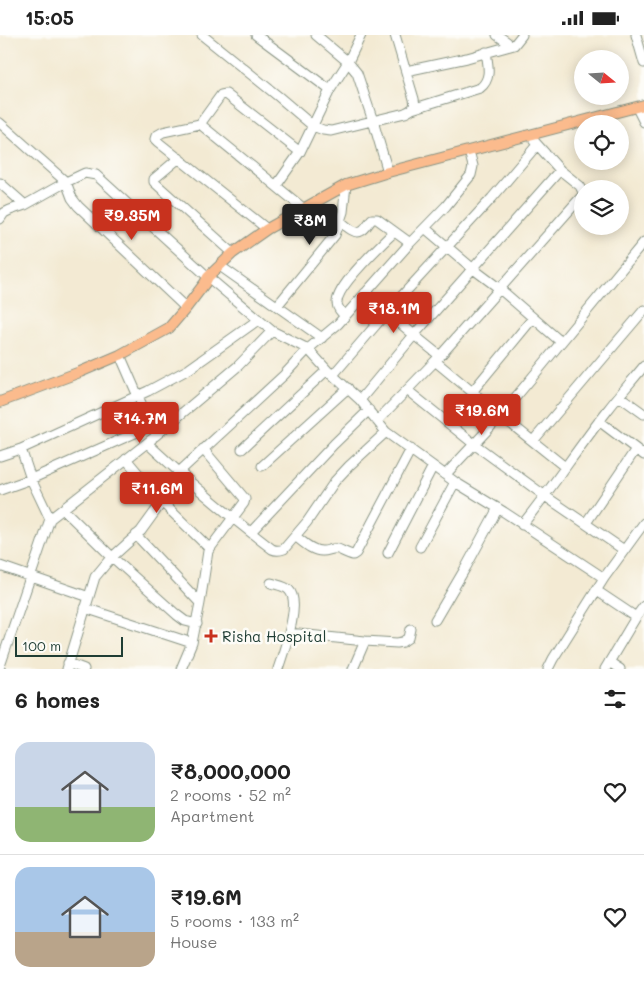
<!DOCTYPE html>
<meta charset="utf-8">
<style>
body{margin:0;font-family:Mali,sans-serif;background:#f6f6f6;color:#222;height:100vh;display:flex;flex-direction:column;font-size:19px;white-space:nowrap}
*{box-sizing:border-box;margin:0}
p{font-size:16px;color:#767676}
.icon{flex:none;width:28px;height:28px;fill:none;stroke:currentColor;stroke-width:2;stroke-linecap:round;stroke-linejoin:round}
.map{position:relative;height:634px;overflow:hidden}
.drawer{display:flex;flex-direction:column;background:#fff;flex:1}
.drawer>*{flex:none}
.needle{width:32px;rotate:108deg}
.buttons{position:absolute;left:574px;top:15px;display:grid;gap:10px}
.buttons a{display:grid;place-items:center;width:55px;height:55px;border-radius:50%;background:#fff;box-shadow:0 2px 12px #0003;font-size:25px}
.scale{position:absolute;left:15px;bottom:12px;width:108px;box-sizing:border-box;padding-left:5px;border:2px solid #1f3d34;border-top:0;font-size:14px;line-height:18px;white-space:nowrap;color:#1f3d34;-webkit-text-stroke:4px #fdfcf7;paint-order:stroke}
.price{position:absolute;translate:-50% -42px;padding:0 11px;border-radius:5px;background:#c8321e;color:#fff;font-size:16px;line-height:32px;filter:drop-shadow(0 1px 2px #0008)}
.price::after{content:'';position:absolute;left:50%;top:30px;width:15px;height:11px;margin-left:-8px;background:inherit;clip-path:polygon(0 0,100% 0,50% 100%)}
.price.on{background:#222;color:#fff}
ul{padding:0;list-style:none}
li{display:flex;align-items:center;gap:15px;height:125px;padding:0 15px}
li+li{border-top:1px solid #e0e0e0}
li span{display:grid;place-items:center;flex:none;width:140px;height:100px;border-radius:15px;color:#555}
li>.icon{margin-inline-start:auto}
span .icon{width:60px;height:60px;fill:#fffc;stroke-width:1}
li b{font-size:21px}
h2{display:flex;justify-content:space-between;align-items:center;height:60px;padding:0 15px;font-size:21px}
.status{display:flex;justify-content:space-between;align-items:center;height:35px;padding:0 25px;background:#fff;direction:ltr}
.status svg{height:14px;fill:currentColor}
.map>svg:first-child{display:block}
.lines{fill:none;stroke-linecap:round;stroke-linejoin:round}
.minor-casing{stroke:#899484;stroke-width:11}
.major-casing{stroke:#899484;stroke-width:12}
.minor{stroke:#fff;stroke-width:9}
.major{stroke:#fbbb8d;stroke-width:10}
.poi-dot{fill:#c8321e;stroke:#fdfcf7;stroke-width:2}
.labels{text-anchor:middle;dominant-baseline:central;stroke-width:5;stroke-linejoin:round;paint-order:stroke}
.poi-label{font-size:15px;fill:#1f3d34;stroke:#fdfcf7;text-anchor:start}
</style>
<div class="status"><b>15:05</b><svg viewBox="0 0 49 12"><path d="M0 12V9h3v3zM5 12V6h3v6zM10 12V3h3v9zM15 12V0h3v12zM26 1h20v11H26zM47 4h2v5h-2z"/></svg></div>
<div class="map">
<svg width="644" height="634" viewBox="0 0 644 634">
<rect width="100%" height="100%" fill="#fdfcf7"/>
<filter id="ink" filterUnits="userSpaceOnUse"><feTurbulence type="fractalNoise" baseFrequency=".02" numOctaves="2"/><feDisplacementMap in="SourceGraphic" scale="10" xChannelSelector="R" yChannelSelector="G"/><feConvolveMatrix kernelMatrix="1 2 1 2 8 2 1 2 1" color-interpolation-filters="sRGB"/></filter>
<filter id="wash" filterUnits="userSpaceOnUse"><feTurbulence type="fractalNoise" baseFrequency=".0096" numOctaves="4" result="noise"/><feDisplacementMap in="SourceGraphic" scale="20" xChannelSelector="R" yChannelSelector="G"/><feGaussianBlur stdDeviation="1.12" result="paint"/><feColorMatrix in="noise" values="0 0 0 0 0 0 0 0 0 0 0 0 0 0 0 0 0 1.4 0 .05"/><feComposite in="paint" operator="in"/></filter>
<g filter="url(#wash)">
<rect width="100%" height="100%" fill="#f3ead3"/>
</g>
<g filter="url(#ink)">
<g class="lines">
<!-- minor casing -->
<g class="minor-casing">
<path id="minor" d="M 202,0 L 279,62 L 313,91 L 323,95 L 331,96 L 405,78 C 412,75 416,72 414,64 L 395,0
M 256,0 L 330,55
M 316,0 L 348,27 L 357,38 L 373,86 L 388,137
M 497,0 L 507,7
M 636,0 L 644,28
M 406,36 L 467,23 L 514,10 L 522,0
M 637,73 L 644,87
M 412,74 L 480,53 C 492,44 488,30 486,17
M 0,88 L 66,147 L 72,163 L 78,171 L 186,273
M 200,89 L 303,173
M 534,106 L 560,135 L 580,151 L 582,155
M 179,123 L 154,144 L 154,147 L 233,218
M 0,148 L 25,170
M 276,151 L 300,117 L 330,55 L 348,27 L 361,0
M 0,184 L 4,178 L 10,175 L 25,170 L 66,147 L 85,138 L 96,140 L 208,242 L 272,296 L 238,331 L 155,401
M 340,186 C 345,190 355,200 361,196 C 366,194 369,187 372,184 L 377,184 L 410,208
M 425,193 L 472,233 L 500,254 L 561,307
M 267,194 L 158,107 L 155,104 L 156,101 L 163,97 L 200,89 L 221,60 L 226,59 L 300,117
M 220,231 L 322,303
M 365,258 L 414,300 L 440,321
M 277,271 L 335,200 L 343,177 L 346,150
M 345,281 C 341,277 337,273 337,268 C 336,251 381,210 394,197
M 272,296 L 308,314 L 327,335 L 360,365 L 386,397 L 455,447 L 504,477 L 604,543
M 435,326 L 500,380 L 565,432
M 333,340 L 387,277 L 492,163 L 537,110
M 407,355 L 474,409 L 545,461 L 624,515
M 472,357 L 533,283
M 619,361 L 644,379
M 360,365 L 414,300 L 560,135
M 377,386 L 440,321 L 582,161
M 599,386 L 644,420
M 533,406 L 644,275
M 147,408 C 187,445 229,481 272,514 C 276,516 279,516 284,514 L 307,487 L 335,446 L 349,431 L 386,397
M 21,414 L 148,356 L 189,334 L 258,285
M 242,414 L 327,335
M 0,421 L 21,414 L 31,444 L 50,484 L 0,631
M 126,424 L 162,467 L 209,513
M 262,431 L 348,353
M 446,439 L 494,388 L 530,345 L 644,207
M 0,455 L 31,444 L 151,391 L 120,320
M 63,474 L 112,522 L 177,580 L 185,586 L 197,589
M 50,484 L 152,404
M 586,488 L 636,414
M 522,490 C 552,453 578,413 607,376 C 619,360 632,346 644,331
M 251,497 L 334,409 L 369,375
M 295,501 C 303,507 313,517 323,516 C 328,516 332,513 338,514 C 343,516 348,519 353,520 L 356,518 L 411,414
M 420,512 L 455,447
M 388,518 L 433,431
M 0,531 L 89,562
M 271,548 C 277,550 285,551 289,555 C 302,568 283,618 278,634
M 597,556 L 636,582 L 605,634
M 200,568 L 208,516 L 244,468 L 245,464 L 203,414
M 85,573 L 192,608 L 200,568 L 136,500
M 636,582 L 644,571
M 435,585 L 466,532 L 498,473
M 289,598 L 365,606 L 353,634
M 365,606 L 397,608 L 403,607 L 409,603 L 411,594
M 609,627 L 620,634
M 68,628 L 84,634
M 67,634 L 95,542 L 110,524 L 141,496 L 162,467 L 172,446 L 179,437 L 284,340 L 308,314 L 338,289 L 410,208 L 446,171 L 471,140 L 473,131 L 469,116
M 181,634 L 192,608
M 548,634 L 553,624 L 604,543 L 644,488"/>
</g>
<!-- major casing -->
<g class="major-casing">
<path id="major" d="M 0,367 L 80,337 L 120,320 L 169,293 L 186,273 L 205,248 L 208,242 L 233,218 L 267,194 L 346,150 L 388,137 L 644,70"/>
</g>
<!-- minor -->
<use href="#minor" class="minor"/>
<!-- major -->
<use href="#major" class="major"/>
</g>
</g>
<!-- markers -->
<path class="poi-dot" d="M208.5 593.5h5v5h5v5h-5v5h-5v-5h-5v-5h5z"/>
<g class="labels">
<!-- poi labels -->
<g class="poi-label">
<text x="222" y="601">Risha Hospital</text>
</g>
</g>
</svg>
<div class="buttons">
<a><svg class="needle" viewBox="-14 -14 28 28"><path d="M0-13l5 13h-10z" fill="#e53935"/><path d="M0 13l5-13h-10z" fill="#767676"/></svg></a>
<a><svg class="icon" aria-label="locate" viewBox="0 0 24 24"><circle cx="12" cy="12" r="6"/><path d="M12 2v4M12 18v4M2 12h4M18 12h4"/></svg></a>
<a><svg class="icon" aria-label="layers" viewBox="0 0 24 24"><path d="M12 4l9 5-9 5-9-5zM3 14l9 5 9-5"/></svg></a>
</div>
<div class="scale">100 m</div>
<b class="price" style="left:132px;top:206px">₹9.35M</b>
<b class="price on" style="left:310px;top:211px">₹8M</b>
<b class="price" style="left:394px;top:299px">₹18.1M</b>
<b class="price" style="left:482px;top:401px">₹19.6M</b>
<b class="price" style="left:140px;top:409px">₹14.7M</b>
<b class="price" style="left:157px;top:479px">₹11.6M</b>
</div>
<section class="drawer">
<h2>6 homes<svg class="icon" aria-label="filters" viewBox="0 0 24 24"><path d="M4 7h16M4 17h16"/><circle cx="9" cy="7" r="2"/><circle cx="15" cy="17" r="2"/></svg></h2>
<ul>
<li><span style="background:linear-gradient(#c9d6e8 65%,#8fb573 0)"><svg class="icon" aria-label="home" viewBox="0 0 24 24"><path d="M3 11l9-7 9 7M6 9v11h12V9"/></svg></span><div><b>₹8,000,000</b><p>2 rooms · 52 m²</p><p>Apartment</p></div><svg class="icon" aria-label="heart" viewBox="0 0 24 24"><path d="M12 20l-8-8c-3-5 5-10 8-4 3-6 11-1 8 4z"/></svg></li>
<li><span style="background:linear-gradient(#a9c7e8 65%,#b9a48a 0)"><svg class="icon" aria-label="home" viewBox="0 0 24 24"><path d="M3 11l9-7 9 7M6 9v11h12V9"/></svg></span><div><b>₹19.6M</b><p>5 rooms · 133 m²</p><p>House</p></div><svg class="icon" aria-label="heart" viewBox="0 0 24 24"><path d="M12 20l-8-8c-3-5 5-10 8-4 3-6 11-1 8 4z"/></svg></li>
</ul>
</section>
